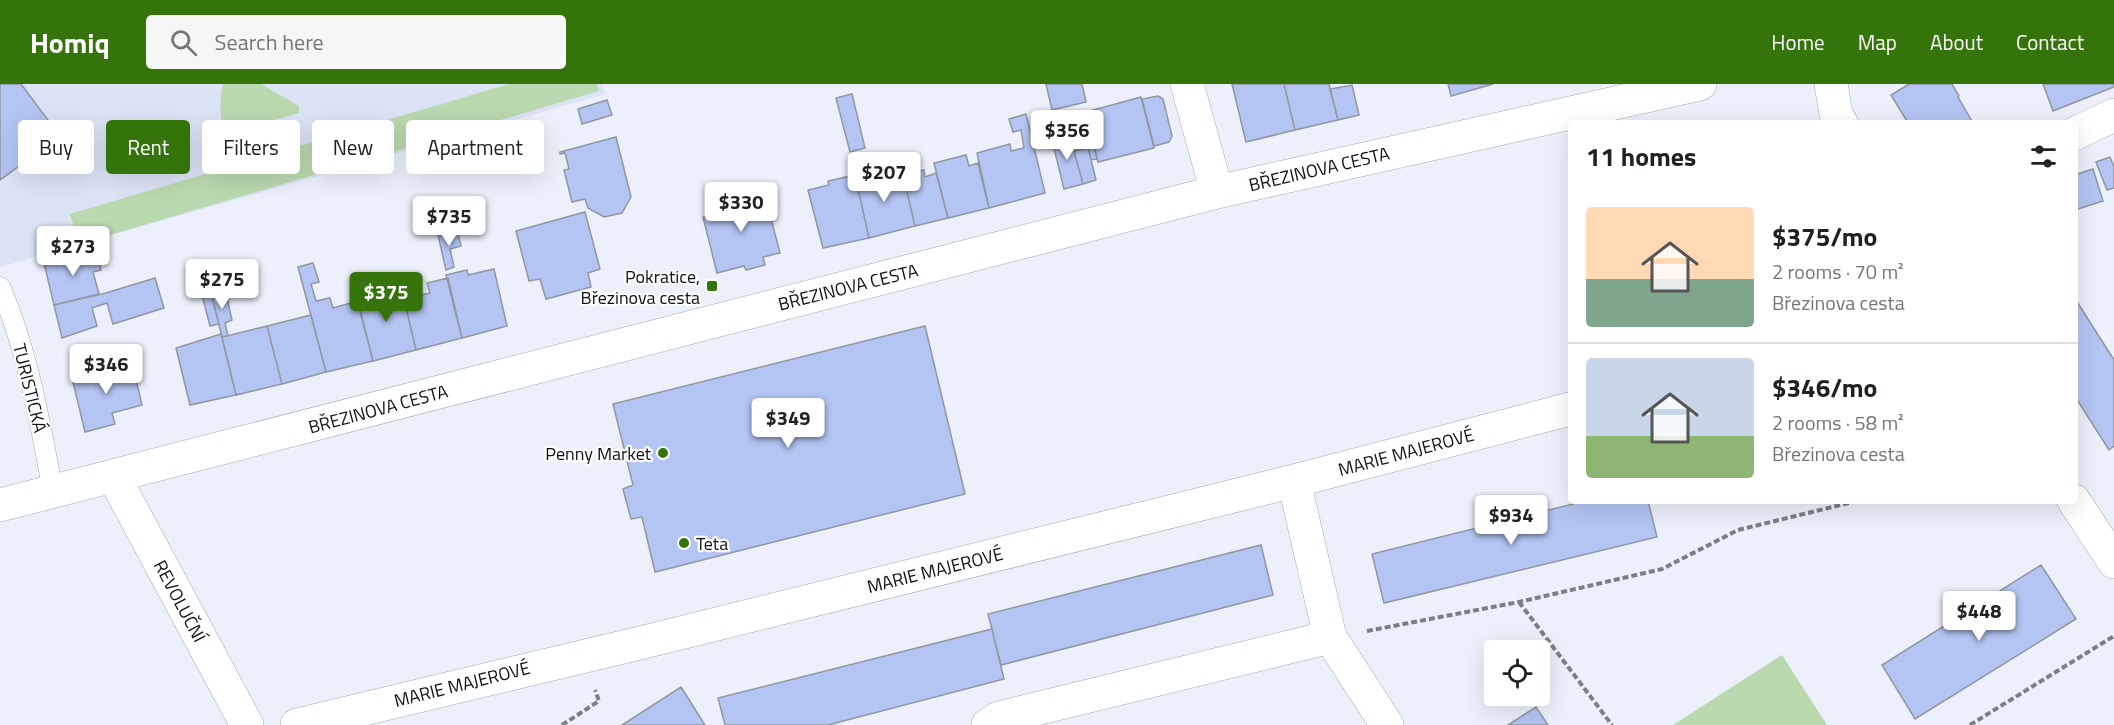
<!DOCTYPE html>
<meta charset="utf-8">
<style>
body{margin:0;font-family:"Titillium Web",sans-serif;background:#f6f6f6;color:#202124;height:100vh;display:flex;flex-direction:column;font-size:22px;white-space:nowrap}
*{box-sizing:border-box;margin:0}
p{font-size:20px;color:#757577}
.icon{flex:none;width:33px;height:33px;fill:none;stroke:currentColor;stroke-width:2;stroke-linecap:round;stroke-linejoin:round}
.map{position:relative;flex:1;overflow:hidden}
.sheet{position:absolute;left:1568px;top:36px;width:510px;height:384px;display:flex;flex-direction:column;background:#fff;border-radius:6px;box-shadow:0 6px 24px #0002}
.sheet>*{flex:none}
.top-card{position:absolute;left:18px;top:36px;width:570px;height:54px;display:flex;gap:12px}
.controls{position:absolute;left:1484px;top:556px;display:grid;gap:12px}
.controls a{display:grid;place-items:center;width:66px;height:66px;border-radius:6px;background:#fff;box-shadow:0 6px 24px #0002;font-size:30px}
.price{position:absolute;translate:-50% -51px;padding:0 14px;border-radius:6px;background:#fff;color:#222;font-size:20px;line-height:39px;filter:drop-shadow(0 2px 3px #0008)}
.price::after{content:'';position:absolute;left:50%;top:36px;width:18px;height:14px;margin-left:-9px;background:inherit;clip-path:polygon(0 0,100% 0,50% 100%)}
.price.on{background:#35730b;color:#fff}
ul{padding:0;list-style:none}
li{display:flex;align-items:center;gap:18px;height:150px;padding:0 18px}
li+li{border-top:2px solid #e0e0e0}
li span{display:grid;place-items:center;flex:none;width:168px;height:120px;border-radius:6px;color:#555}
li>.icon{margin-inline-start:auto}
span .icon{width:72px;height:72px;fill:#fffc;stroke-width:1}
li b{font-size:26px}
h2{display:flex;justify-content:space-between;align-items:center;height:72px;padding:0 18px;font-size:26px}
.pill{padding:0 21px;border-radius:6px;background:#fff;box-shadow:0 6px 24px #0002;font-size:21px;line-height:54px}
.pill.on{background:#35730b;color:#fff}
header{display:flex;align-items:center;gap:36px;box-sizing:border-box;height:84px;padding:0 30px;background:#35730b;color:#fff}
header strong{font-size:28px}
nav{display:flex;gap:33px;margin-inline-start:auto;font-size:21px}
.search{width:420px;height:54px;background:#f6f6f6;display:flex;align-items:center;gap:15px;box-sizing:border-box;padding:0 21px;border-radius:6px;color:#757577;font-size:22px}
.map>svg:first-child{display:block}
.built{fill:#dbe3f5}
.green{fill:#bbd9af}
.building{fill:#b4c5f3;stroke:#9296a1;stroke-width:1.5}
.lines{fill:none;stroke-linecap:round;stroke-linejoin:round}
.service-casing{stroke:#a4a8b3;stroke-width:21}
.minor-casing{stroke:#a4a8b3;stroke-width:34}
.path{stroke:#7b7e86;stroke-width:4;stroke-dasharray:6 3;stroke-linecap:butt}
.service{stroke:#fff;stroke-width:20}
.minor{stroke:#fff;stroke-width:33}
.poi-dot{fill:#35730b;stroke:#fdfdfd;stroke-width:2}
.labels{text-anchor:middle;dominant-baseline:central;stroke-width:4.5;stroke-linejoin:round;paint-order:stroke}
.street-label{font-size:18px;fill:#0f1014;stroke:#fdfdfd}
.poi-label{font-size:18px;fill:#0f1014;stroke:#fdfdfd;text-anchor:end}
</style>
<header>
<strong>Homiq</strong>
<div class="search"><svg class="icon" aria-label="search" viewBox="0 0 24 24"><circle cx="10" cy="10" r="6"/><path d="M15 15l6 6"/></svg>Search here</div>
<nav><a>Home</a><a>Map</a><a>About</a><a>Contact</a></nav>
</header>
<div class="map">
<svg width="2114" height="641" viewBox="0 0 2114 641">
<rect width="100%" height="100%" fill="#ebf0fb"/>
<!-- built -->
<path class="built" d="M 0,0 L 603,0 L 605,10 L 0,183 Z"/>
<!-- green -->
<path class="green" d="M 223,0 L 261,0 L 299,22 L 299,29 L 224,50 C 220,32 219,18 223,0 Z
M 509,0 L 597,0 L 599,7 L 79,160 L 70,130 Z
M 1782,571 L 1827,641 L 1673,641 Z"/>
<!-- building -->
<path class="building" d="M 0,0 L 21,0 L 60,52 L 0,96 Z
M 1046,0 L 1082,0 L 1086,18 L 1052,26 Z
M 1232,0 L 1284,0 L 1295,46 L 1246,58 Z
M 1284,0 L 1329,0 L 1338,36 L 1295,46 Z
M 1448,0 L 1493,0 L 1451,12 Z
M 1909,0 L 1952,0 L 1959,12 L 1958,13 L 1973,39 L 1908,39 L 1891,11 Z
M 2043,0 L 2114,0 L 2114,3 L 2053,27 Z
M 1352,1 L 1359,31 L 1338,36 L 1330,5 Z
M 852,10 L 865,64 L 850,68 L 836,14 Z
M 1158,12 L 1163,15 L 1172,52 L 1169,58 L 1154,62 L 1142,15 Z
M 1141,13 L 1154,64 L 1098,78 L 1086,28 Z
M 607,16 L 612,31 L 582,40 L 578,25 Z
M 1086,28 L 1097,75 L 1091,76 L 1088,64 L 1074,67 L 1069,49 L 1061,50 L 1060,43 L 1080,37 L 1078,30 Z
M 1026,30 L 1045,109 L 989,124 L 977,69 L 1010,60 L 1011,67 L 1024,64 L 1021,46 L 1013,48 L 1009,35 Z
M 515,46 L 520,63 L 488,73 L 483,55 Z
M 1069,49 L 1083,100 L 1064,105 L 1051,52 Z
M 616,53 L 631,113 L 622,129 L 604,133 L 588,124 L 585,115 L 572,118 L 564,86 L 569,85 L 565,69 L 560,70 L 560,68 Z
M 1088,64 L 1096,96 L 1083,100 L 1074,67 Z
M 966,71 L 969,82 L 978,79 L 989,124 L 948,134 L 934,79 Z
M 2110,73 L 2114,83 L 2114,104 L 2107,106 L 2096,78 Z
M 882,82 L 886,95 L 903,91 L 915,142 L 869,154 L 855,91 Z
M 2093,85 L 2103,117 L 2078,125 L 2074,115 L 2074,91 Z
M 924,86 L 925,93 L 936,89 L 948,134 L 915,142 L 903,91 Z
M 855,91 L 869,154 L 823,164 L 808,106 L 829,101 L 828,97 Z
M 748,106 L 751,120 L 767,119 L 780,169 L 763,173 L 765,181 L 746,186 L 744,182 L 717,189 L 703,133 L 720,129 L 716,115 Z
M 585,128 L 600,185 L 588,189 L 591,203 L 546,215 L 540,195 L 529,197 L 516,147 Z
M 457,146 L 461,162 L 450,165 L 454,183 L 446,186 L 438,151 Z
M 95,165 L 101,186 L 93,188 L 99,210 L 54,221 L 44,179 Z
M 313,179 L 319,198 L 311,200 L 316,217 L 330,214 L 333,224 L 358,217 L 373,277 L 326,288 L 298,183 Z
M 494,185 L 507,242 L 462,254 L 446,191 L 467,186 L 468,191 Z
M 155,194 L 164,224 L 113,240 L 107,219 L 92,224 L 97,242 L 62,254 L 54,221 L 106,209 Z
M 448,194 L 462,254 L 416,266 L 404,215 L 430,209 L 427,199 Z
M 401,201 L 416,266 L 373,277 L 356,212 Z
M 225,205 L 232,236 L 225,239 L 228,252 L 222,253 L 211,209 Z
M 211,209 L 219,240 L 210,242 L 202,211 Z
M 2074,213 L 2114,276 L 2114,362 L 2109,366 L 2074,311 Z
M 311,231 L 326,288 L 282,300 L 267,242 Z
M 267,242 L 282,300 L 236,311 L 222,253 Z
M 925,242 L 965,410 L 655,488 L 642,433 L 631,435 L 623,405 L 633,401 L 613,320 Z
M 221,250 L 236,311 L 190,321 L 176,264 Z
M 132,279 L 142,321 L 112,329 L 115,340 L 85,348 L 72,294 Z
M 1585,417 L 1648,417 L 1657,453 L 1384,519 L 1372,470 Z
M 1261,461 L 1273,511 L 1001,581 L 988,530 Z
M 2041,481 L 2076,535 L 1915,635 L 1882,581 Z
M 992,545 L 1004,595 L 828,641 L 725,641 L 718,614 Z
M 681,603 L 705,641 L 622,641 Z
M 1536,623 L 1548,641 L 1508,641 Z"/>
<g class="lines">
<!-- service casing -->
<g class="service-casing">
<path id="service" d="M 0,203 C 28,267 40,339 53,407"/>
</g>
<!-- minor casing -->
<g class="minor-casing">
<path id="minor" d="M 1187,0 L 1217,108
M 1831,0 L 1836,30 L 1841,39
M 2074,50 L 2114,31
M 114,393 L 247,641
M 1294,397 L 1330,553 L 1387,641
M 2074,417 L 2114,478
M 0,421 L 1217,108 L 1700,0
M 297,641 L 640,559 L 1294,397 L 1570,325
M 988,641 L 999,634 L 1330,553"/>
</g>
<!-- path -->
<path class="path" d="M 1519,518 L 1612,641
M 1367,547 L 1519,518 L 1662,485 L 1738,446 L 1857,417
M 562,641 L 599,617 L 595,606
M 1970,641 L 2114,552"/>
<!-- service -->
<use href="#service" class="service"/>
<!-- minor -->
<use href="#minor" class="minor"/>
</g>
<!-- markers -->
<g class="poi-dot">
<rect x="706" y="196" width="12" height="12" rx="3"/>
<circle cx="663" cy="369" r="6"/>
<circle cx="684" cy="459" r="6"/>
</g>
<g class="labels">
<!-- street labels -->
<g class="street-label">
<text transform="translate(1319 85) rotate(-13)">BŘEZINOVA CESTA</text>
<text transform="translate(848 203) rotate(-14)">BŘEZINOVA CESTA</text>
<text transform="translate(30 304) rotate(76)">TURISTICKÁ</text>
<text transform="translate(378 325) rotate(-15)">BŘEZINOVA CESTA</text>
<text transform="translate(1406 368) rotate(-15)">MARIE MAJEROVÉ</text>
<text transform="translate(935 486) rotate(-14)">MARIE MAJEROVÉ</text>
<text transform="translate(180 517) rotate(62)">REVOLUČNÍ</text>
<text transform="translate(462 600) rotate(-14)">MARIE MAJEROVÉ</text>
</g>
<!-- poi labels -->
<g class="poi-label">
<text x="700" y="192">Pokratice,<tspan x="700" dy="21">Březinova cesta</tspan></text>
<text x="651" y="369">Penny Market</text>
<text x="696" y="459" text-anchor="start">Teta</text>
</g>
</g>
</svg>
<div class="controls">
<a><svg class="icon" aria-label="locate" viewBox="0 0 24 24"><circle cx="12" cy="12" r="6"/><path d="M12 2v4M12 18v4M2 12h4M18 12h4"/></svg></a>
</div>
<b class="price" style="left:1067px;top:77px">$356</b>
<b class="price" style="left:884px;top:119px">$207</b>
<b class="price" style="left:741px;top:149px">$330</b>
<b class="price" style="left:449px;top:163px">$735</b>
<b class="price" style="left:73px;top:193px">$273</b>
<b class="price" style="left:222px;top:226px">$275</b>
<b class="price on" style="left:386px;top:239px">$375</b>
<b class="price" style="left:106px;top:311px">$346</b>
<b class="price" style="left:788px;top:365px">$349</b>
<b class="price" style="left:1511px;top:462px">$934</b>
<b class="price" style="left:1979px;top:558px">$448</b>
<div class="top-card">
<a class="pill">Buy</a>
<a class="pill on">Rent</a>
<a class="pill">Filters</a>
<a class="pill">New</a>
<a class="pill">Apartment</a>
</div>
<section class="sheet">
<h2>11 homes<svg class="icon" aria-label="filters" viewBox="0 0 24 24"><path d="M4 7h16M4 17h16"/><circle cx="9" cy="7" r="2"/><circle cx="15" cy="17" r="2"/></svg></h2>
<ul>
<li><span style="background:linear-gradient(#ffd9b3 60%,#7fa58c 0)"><svg class="icon" aria-label="home" viewBox="0 0 24 24"><path d="M3 11l9-7 9 7M6 9v11h12V9"/></svg></span><div><b>$375/mo</b><p>2 rooms · 70 m²</p><p>Březinova cesta</p></div></li>
<li><span style="background:linear-gradient(#c9d6e8 65%,#8fb573 0)"><svg class="icon" aria-label="home" viewBox="0 0 24 24"><path d="M3 11l9-7 9 7M6 9v11h12V9"/></svg></span><div><b>$346/mo</b><p>2 rooms · 58 m²</p><p>Březinova cesta</p></div></li>
</ul>
</section>
</div>
